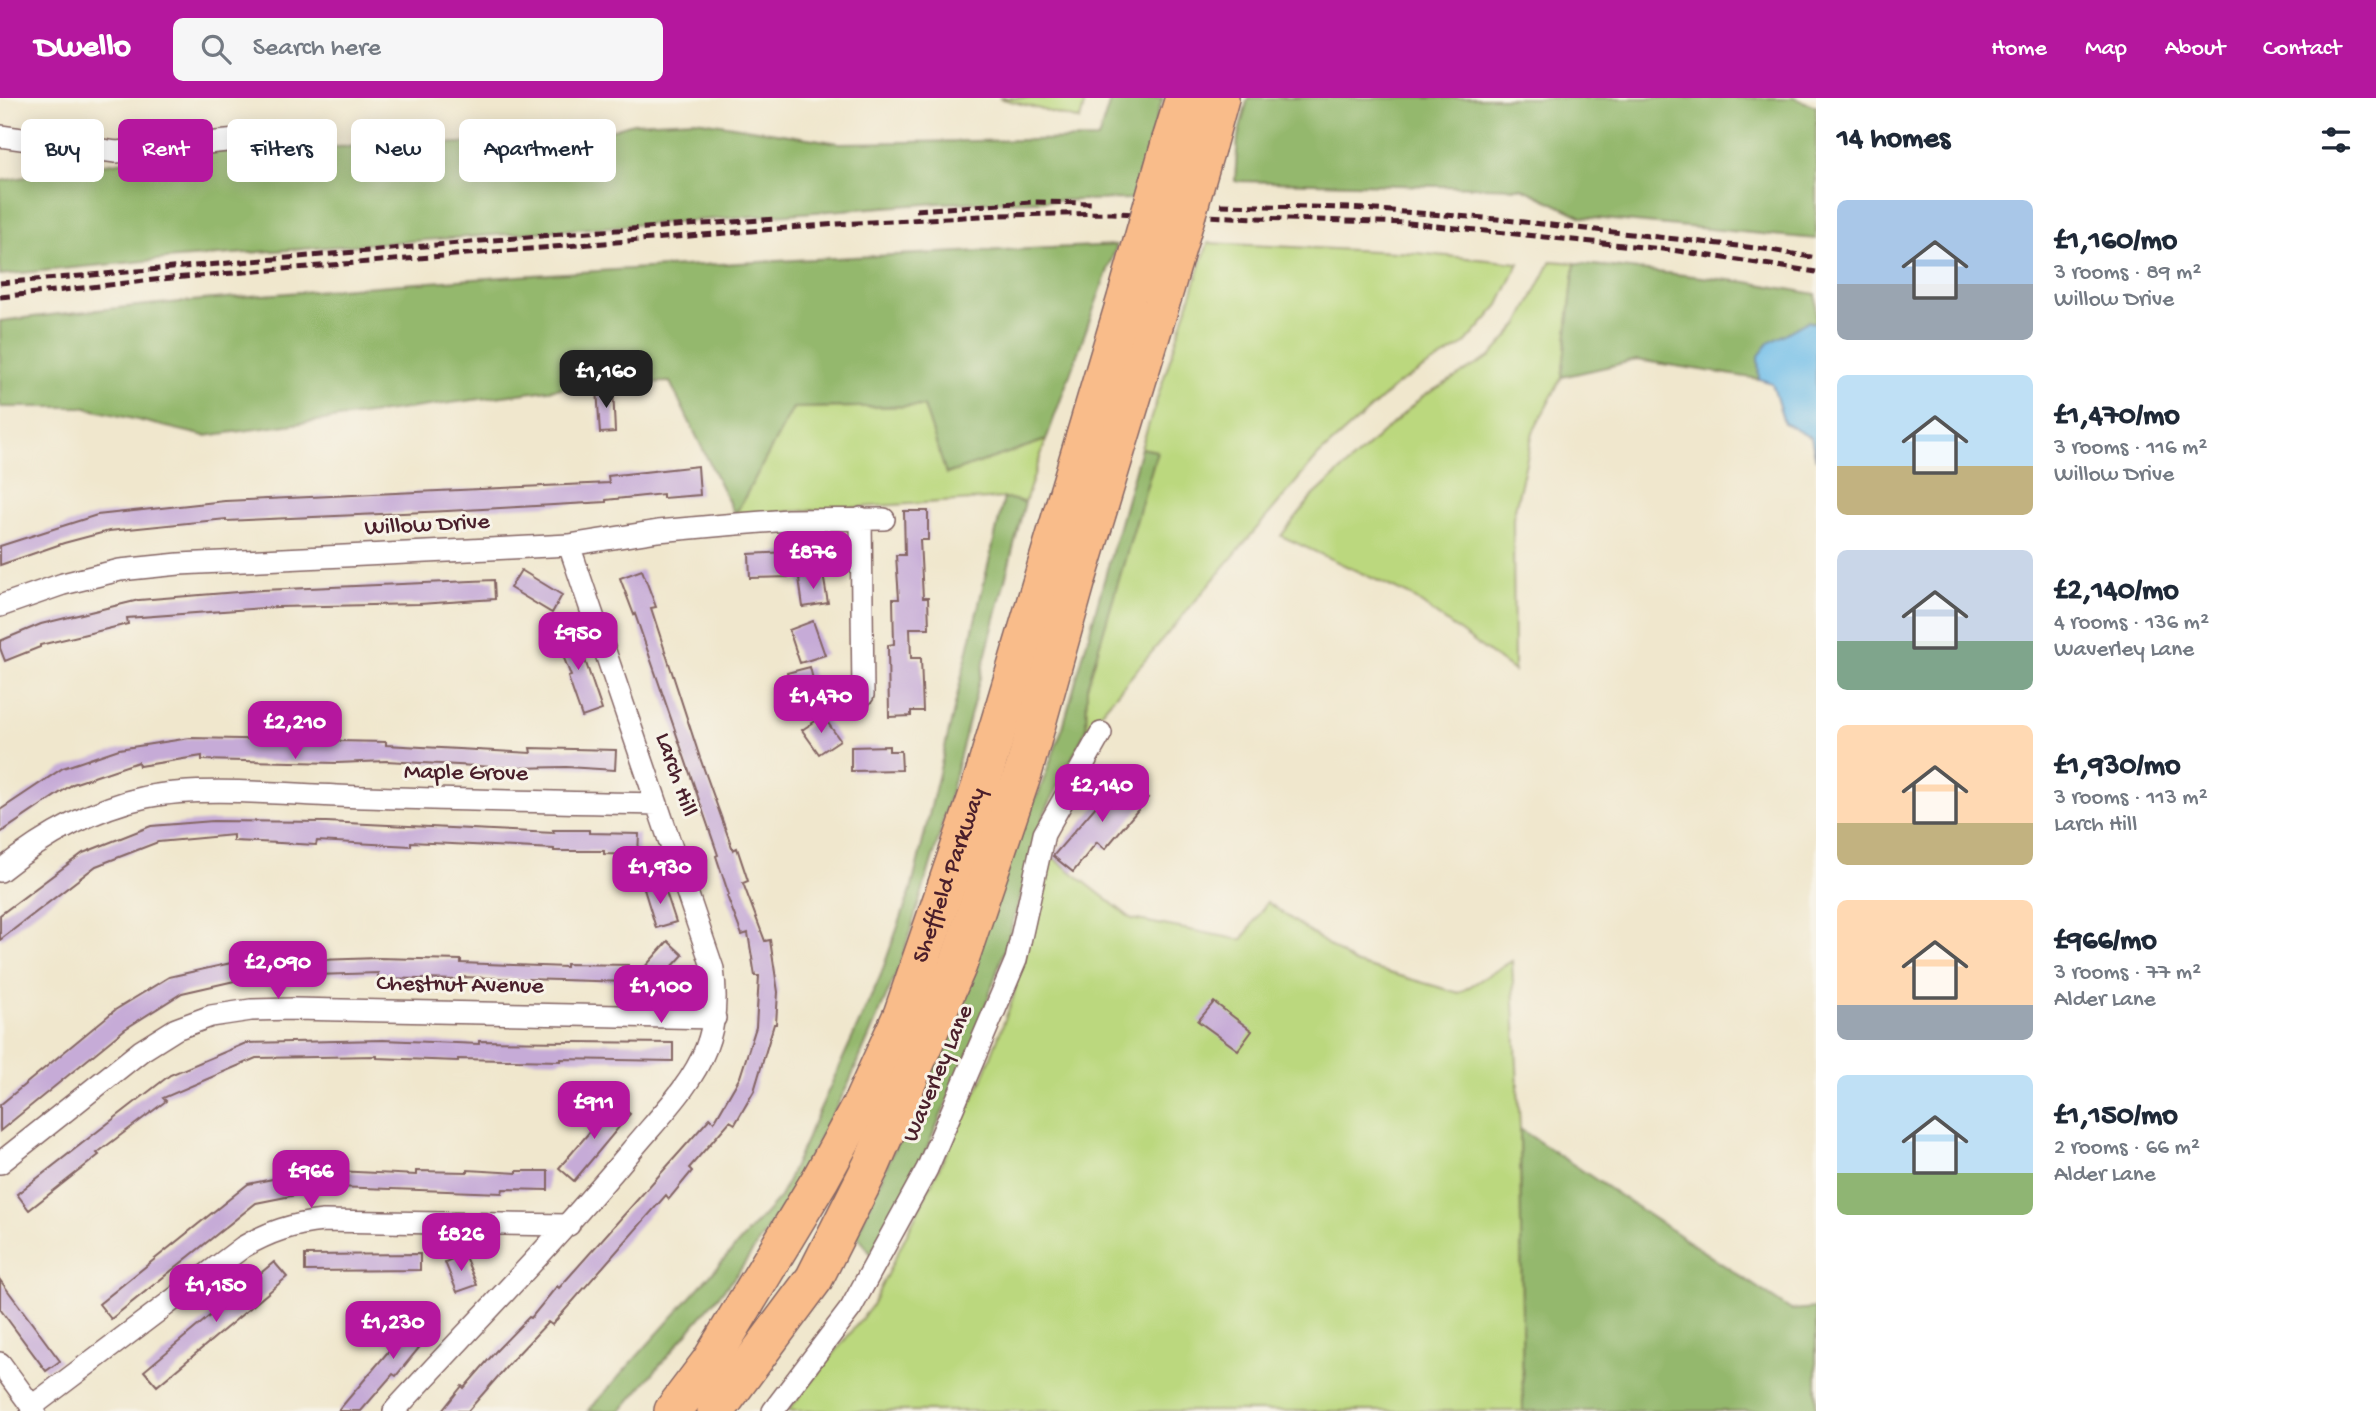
<!DOCTYPE html>
<meta charset="utf-8">
<style>
body{margin:0;font-family:"Gochi Hand",sans-serif;background:#f6f6f7;color:#1f2937;height:100vh;display:flex;flex-direction:column;font-size:26px;white-space:nowrap}
*{box-sizing:border-box;margin:0}
p{font-size:23px;color:#747a83}
.icon{flex:none;width:38px;height:38px;fill:none;stroke:currentColor;stroke-width:2;stroke-linecap:round;stroke-linejoin:round}
.map{position:relative;flex:1;overflow:hidden}
.sheet{display:flex;flex-direction:column;background:#fff;width:560px}
.sheet>*{flex:none}
.top-card{position:absolute;left:21px;top:21px;width:665px;height:63px;display:flex;gap:14px}
.price{position:absolute;translate:-50% -60px;padding:0 16px;border-radius:14px;background:#b5179e;color:#fff;font-size:23px;line-height:46px;filter:drop-shadow(0 2px 4px #0008)}
.price::after{content:'';position:absolute;left:50%;top:42px;width:21px;height:16px;margin-left:-10px;background:inherit;clip-path:polygon(0 0,100% 0,50% 100%)}
.price.on{background:#222;color:#fff}
ul{padding:0;list-style:none}
li{display:flex;align-items:center;gap:21px;height:175px;padding:0 21px}
li span{display:grid;place-items:center;flex:none;width:196px;height:140px;border-radius:10px;color:#555}
li>.icon{margin-inline-start:auto}
span .icon{width:84px;height:84px;fill:#fffc;stroke-width:1}
li b{font-size:30px}
h2{display:flex;justify-content:space-between;align-items:center;height:84px;padding:0 21px;font-size:30px}
.chip{padding:0 24px;border-radius:10px;background:#fff;box-shadow:0 4px 18px #0003;font-size:24px;line-height:63px}
.chip.on{background:#b5179e;color:#fff}
header{display:flex;align-items:center;gap:42px;box-sizing:border-box;height:98px;padding:0 35px;background:#b5179e;color:#fff}
header strong{font-size:33px}
nav{display:flex;gap:38px;margin-inline-start:auto;font-size:24px}
.search{width:490px;height:63px;background:#f6f6f7;display:flex;align-items:center;gap:18px;box-sizing:border-box;padding:0 24px;border-radius:10px;color:#747a83;font-size:26px}
main{display:flex;flex:1;min-height:0}
.map>svg:first-child{display:block}
.green{fill:#bbd87e;stroke:#827c54;stroke-width:2}
.forest{fill:#94b86d;stroke:#6f6c4c;stroke-width:2}
.water{fill:#6ebde9;stroke:#5c6e8a;stroke-width:2}
.building{fill:#c6abd7}
.lines{fill:none;stroke-linecap:round;stroke-linejoin:round}
.minor-casing{stroke:#846564;stroke-width:24}
.trunk-casing{stroke:#846564;stroke-width:40}
.minor{stroke:#fff;stroke-width:21}
.trunk{stroke:#f9bc8a;stroke-width:37}
.rail{stroke:#4a1f2b;stroke-width:5;stroke-dasharray:10 5;stroke-linecap:butt}
.trunk-bridge-casing{stroke:#846564;stroke-width:40;stroke-linecap:butt}
.trunk-bridge{stroke:#f9bc8a;stroke-width:37}
.labels{text-anchor:middle;dominant-baseline:central;stroke-width:6;stroke-linejoin:round;paint-order:stroke}
.street-label{font-size:24px;fill:#4a1f2b;stroke:#f7f3e8}
</style>
<header>
<strong>Dwello</strong>
<div class="search"><svg class="icon" aria-label="search" viewBox="0 0 24 24"><circle cx="10" cy="10" r="6"/><path d="M15 15l6 6"/></svg>Search here</div>
<nav><a>Home</a><a>Map</a><a>About</a><a>Contact</a></nav>
</header>
<main>
<div class="map">
<svg width="1816" height="1313" viewBox="0 0 1816 1313">
<rect width="100%" height="100%" fill="#f7f3e8"/>
<filter id="ink" filterUnits="userSpaceOnUse"><feTurbulence type="fractalNoise" baseFrequency=".0143" numOctaves="2"/><feDisplacementMap in="SourceGraphic" scale="14" xChannelSelector="R" yChannelSelector="G"/><feConvolveMatrix kernelMatrix="1 2 1 2 8 2 1 2 1" color-interpolation-filters="sRGB"/></filter>
<filter id="wash" filterUnits="userSpaceOnUse"><feTurbulence type="fractalNoise" baseFrequency=".00686" numOctaves="4" result="noise"/><feDisplacementMap in="SourceGraphic" scale="28" xChannelSelector="R" yChannelSelector="G"/><feGaussianBlur stdDeviation="1.57" result="paint"/><feColorMatrix in="noise" values="0 0 0 0 0 0 0 0 0 0 0 0 0 0 0 0 0 1.4 0 .05"/><feComposite in="paint" operator="in"/></filter>
<g filter="url(#wash)">
<rect width="100%" height="100%" fill="#f0e7cd"/>
<!-- green -->
<path class="green" d="M 999,0 L 1086,0 L 1080,22 Z
M 1208,145 L 1416,155 L 1519,165 L 1499,207 L 1465,246 L 1398,286 L 1318,358 L 1086,632 L 1087,589 L 1157,353 L 1141,350 Z
M 1551,163 L 1575,165 L 1562,279 L 1533,334 L 1513,420 L 1514,573 L 1411,498 L 1281,438 L 1312,399 L 1422,299 L 1491,258 L 1519,226 Z
M 924,308 L 947,376 L 1046,342 L 1025,404 L 1004,400 L 735,417 L 793,310 Z
M 1046,754 L 1132,821 L 1242,842 L 1267,804 L 1354,865 L 1459,895 L 1512,863 L 1520,1031 L 1523,1313 L 788,1313 L 871,1209 L 982,982 L 1013,900 Z"/>
<!-- forest -->
<path class="forest" d="M 1111,0 L 1163,0 L 1131,101 L 939,105 L 177,160 L 0,177 L 0,83 L 180,54 L 581,41 L 633,25 L 695,22 L 839,45 L 1098,41 Z
M 1248,0 L 1794,0 L 1816,8 L 1816,141 L 1582,119 L 1522,90 L 1235,83 L 1238,39 Z
M 1117,147 L 1046,342 L 946,376 L 924,308 L 793,310 L 735,417 L 670,284 L 585,287 L 205,338 L 82,309 L 0,309 L 0,223 C 104,210 209,201 314,193 C 581,171 849,159 1117,147 Z
M 1575,165 L 1747,184 L 1816,196 L 1816,226 L 1808,223 L 1758,259 L 1759,281 L 1637,262 L 1562,279 Z
M 1141,350 L 1157,353 L 1087,589 L 1086,632 L 1045,714 L 1007,844 L 973,945 L 922,1061 L 871,1156 L 857,1137 L 911,1012 L 1027,714 L 1039,694 L 1063,629 Z
M 1004,400 L 1025,404 L 939,739 L 900,867 L 848,987 L 785,1105 L 738,1175 L 621,1313 L 588,1313 L 780,1099 L 880,879 L 912,789 Z
M 1520,1031 L 1791,1212 L 1816,1210 L 1816,1313 L 1523,1313 Z"/>
<!-- water -->
<path class="water" d="M 1808,223 L 1816,226 L 1816,362 L 1811,340 L 1784,325 L 1772,285 L 1759,281 L 1758,259 L 1769,245 Z"/>
<g id="blocks">
<!-- building -->
<path class="building" d="M 613,290 L 615,334 L 600,335 L 597,291 Z
M 698,368 L 700,397 L 663,400 L 663,396 L 606,402 L 606,404 L 447,413 L 226,423 L 226,421 L 109,433 L 64,445 L 0,467 L 0,448 L 97,417 L 225,403 L 609,385 L 608,378 Z
M 904,413 L 928,413 L 928,442 L 920,442 L 923,500 L 928,500 L 929,530 L 910,530 L 911,560 L 921,560 L 923,613 L 911,613 L 911,618 L 889,619 L 888,547 L 894,546 L 893,501 L 899,501 L 896,457 L 905,457 Z
M 787,454 L 788,479 L 750,480 L 749,456 Z
M 521,472 L 562,497 L 552,515 L 510,490 Z
M 642,472 L 656,509 L 651,510 L 700,660 L 733,752 L 737,750 L 748,783 L 743,785 L 765,843 L 770,842 L 778,894 L 776,926 L 774,926 L 754,993 L 735,1026 L 730,1023 L 689,1070 L 692,1073 L 669,1101 L 666,1097 L 552,1227 L 548,1224 L 515,1259 L 468,1313 L 442,1313 L 462,1288 L 464,1290 L 496,1253 L 529,1219 L 531,1220 L 557,1188 L 559,1190 L 710,1020 L 714,1024 L 740,979 L 756,929 L 759,878 L 755,878 L 748,835 L 742,837 L 727,798 L 729,797 L 716,758 L 718,757 L 635,516 L 634,517 L 620,480 Z
M 823,476 L 828,505 L 803,509 L 799,480 Z
M 494,482 L 495,501 L 419,506 L 277,509 L 127,520 L 128,526 L 40,547 L 40,549 L 5,563 L 0,550 L 0,543 L 41,526 L 139,502 L 262,492 Z
M 813,523 L 825,557 L 800,565 L 789,532 Z
M 573,527 L 602,612 L 582,619 L 568,579 L 571,578 L 554,535 Z
M 810,569 L 817,598 L 794,604 L 787,575 Z
M 823,618 L 840,642 L 819,656 L 802,632 Z
M 190,640 L 386,644 L 386,647 L 531,655 L 530,650 L 616,652 L 615,672 L 566,669 L 512,670 L 386,663 L 337,665 L 202,662 L 202,658 L 139,668 L 138,664 L 73,686 L 0,735 L 0,712 L 63,670 L 119,651 Z
M 889,648 L 889,653 L 901,653 L 902,672 L 851,673 L 851,649 Z
M 1121,679 L 1148,700 L 1105,751 L 1097,744 L 1073,774 L 1053,758 Z
M 213,723 L 326,724 L 554,735 L 553,732 L 589,732 L 589,735 L 639,736 L 638,757 L 604,756 L 604,753 L 554,753 L 554,751 L 411,744 L 411,748 L 317,743 L 316,747 L 280,745 L 233,743 L 233,737 L 158,744 L 96,768 L 0,842 L 0,817 L 83,755 L 151,728 Z
M 663,785 L 676,824 L 656,830 L 644,791 Z
M 668,843 L 683,857 L 658,884 L 643,871 Z
M 378,860 L 461,862 L 461,865 L 566,869 L 566,866 L 628,867 L 628,884 L 461,879 L 461,882 L 378,880 L 378,875 L 252,879 L 182,895 L 125,931 L 0,1033 L 0,1007 L 115,912 L 169,879 L 231,865 Z
M 1214,904 L 1252,933 L 1238,952 L 1198,923 Z
M 383,942 L 479,946 L 479,943 L 673,945 L 673,963 L 561,961 L 561,963 L 458,961 L 458,963 L 377,960 L 377,958 L 256,960 L 163,1000 L 166,1003 L 97,1055 L 99,1057 L 29,1112 L 17,1096 L 170,977 L 246,945 Z
M 615,1004 L 630,1016 L 574,1083 L 559,1070 Z
M 317,1072 L 416,1077 L 416,1073 L 468,1074 L 468,1072 L 517,1075 L 517,1073 L 548,1073 L 548,1092 L 503,1091 L 502,1095 L 336,1089 L 256,1105 L 111,1221 L 99,1206 L 248,1086 Z
M 420,1156 L 420,1172 L 305,1173 L 305,1157 Z
M 464,1156 L 477,1187 L 457,1194 L 445,1164 Z
M 274,1164 L 287,1179 L 157,1288 L 144,1273 Z
M 0,1182 L 60,1263 L 46,1273 L 0,1211 Z
M 425,1210 L 441,1223 L 396,1278 L 393,1276 L 361,1313 L 338,1313 Z"/>
</g>
</g>
<g filter="url(#ink)">
<use href="#blocks" fill-opacity="0" stroke="#846564" stroke-width="2"/>
<g class="lines">
<!-- minor casing -->
<g class="minor-casing">
<path id="minor" d="M 0,38 L 116,54 L 247,41
M 861,420 L 863,597
M 0,508 L 63,486 L 120,472 L 179,466 L 510,450 L 569,447 L 658,433 L 725,427 L 788,422 L 884,421
M 0,773 C 44,738 91,711 146,699 C 202,688 279,696 337,698 C 444,702 550,704 657,706
M 0,1065 L 141,953 L 176,931 L 211,918 L 251,912 L 294,911 L 715,920
M 0,1265 L 35,1313
M 31,1309 L 243,1149 C 269,1134 292,1126 323,1123 L 569,1127
M 394,1313 C 474,1226 556,1143 631,1053 C 658,1020 691,989 706,950 C 716,924 717,898 713,871 L 569,447
M 773,1313 L 851,1210 L 927,1071 L 1016,862 L 1044,736 L 1101,635"/>
</g>
<!-- trunk casing -->
<g class="trunk-casing">
<g id="trunk">
<path d="M 1171,42 L 1184,0"/>
<path d="M 1207,47 L 1220,0"/>
<path id="s1" d="M 673,1313 L 710,1264 L 821,1080 L 863,1003 L 902,917 L 980,690 L 1127,197"/>
<path d="M 716,1313 L 814,1181 L 871,1068 L 958,867 L 1024,672 L 1076,485 L 1163,198"/>
</g>
</g>
<!-- minor -->
<use href="#minor" class="minor"/>
<!-- trunk -->
<use href="#trunk" class="trunk"/>
<!-- rail -->
<path class="rail" d="M 1220,107 L 1350,110 L 1497,121 L 1765,151 L 1816,160
M 916,112 L 1031,104 L 1094,105
M 0,185 L 574,135 L 776,121
M 0,199 L 172,180 L 837,126 L 1000,117 L 1112,115 L 1408,125 L 1671,152 L 1816,174"/>
<!-- trunk-bridge casing -->
<g class="trunk-bridge-casing">
<path id="trunk-bridge" d="M 1127,197 L 1171,42
M 1163,198 L 1207,47"/>
</g>
<!-- trunk-bridge -->
<use href="#trunk-bridge" class="trunk-bridge"/>
</g>
</g>
<g class="labels">
<!-- street labels -->
<g class="street-label">
<text transform="translate(427 428) rotate(-3)">Willow Drive</text>
<text transform="translate(466 676) rotate(1)">Maple Grove</text>
<text transform="translate(675 677) rotate(71)">Larch Hill</text>
<text stroke="none"><textPath href="#s1" startOffset="606">Sheffield Parkway</textPath></text>
<text transform="translate(460 888) rotate(1)">Chestnut Avenue</text>
<text transform="translate(939 976) rotate(-67)">Waverley Lane</text>
</g>
</g>
</svg>
<b class="price on" style="left:606px;top:312px">£1,160</b>
<b class="price" style="left:813px;top:493px">£876</b>
<b class="price" style="left:578px;top:574px">£950</b>
<b class="price" style="left:821px;top:637px">£1,470</b>
<b class="price" style="left:295px;top:663px">£2,210</b>
<b class="price" style="left:1102px;top:726px">£2,140</b>
<b class="price" style="left:660px;top:808px">£1,930</b>
<b class="price" style="left:278px;top:903px">£2,090</b>
<b class="price" style="left:661px;top:927px">£1,100</b>
<b class="price" style="left:594px;top:1043px">£911</b>
<b class="price" style="left:311px;top:1112px">£966</b>
<b class="price" style="left:461px;top:1175px">£826</b>
<b class="price" style="left:216px;top:1226px">£1,150</b>
<b class="price" style="left:393px;top:1263px">£1,230</b>
<div class="top-card">
<a class="chip">Buy</a>
<a class="chip on">Rent</a>
<a class="chip">Filters</a>
<a class="chip">New</a>
<a class="chip">Apartment</a>
</div>
</div>
<section class="sheet">
<h2>14 homes<svg class="icon" aria-label="filters" viewBox="0 0 24 24"><path d="M4 7h16M4 17h16"/><circle cx="9" cy="7" r="2"/><circle cx="15" cy="17" r="2"/></svg></h2>
<ul>
<li><span style="background:linear-gradient(#a9c7e8 60%,#9aa5b1 0)"><svg class="icon" aria-label="home" viewBox="0 0 24 24"><path d="M3 11l9-7 9 7M6 9v11h12V9"/></svg></span><div><b>£1,160/mo</b><p>3 rooms · 89 m²</p><p>Willow Drive</p></div></li>
<li><span style="background:linear-gradient(#bfe0f5 65%,#c2b280 0)"><svg class="icon" aria-label="home" viewBox="0 0 24 24"><path d="M3 11l9-7 9 7M6 9v11h12V9"/></svg></span><div><b>£1,470/mo</b><p>3 rooms · 116 m²</p><p>Willow Drive</p></div></li>
<li><span style="background:linear-gradient(#c9d6e8 65%,#7fa58c 0)"><svg class="icon" aria-label="home" viewBox="0 0 24 24"><path d="M3 11l9-7 9 7M6 9v11h12V9"/></svg></span><div><b>£2,140/mo</b><p>4 rooms · 136 m²</p><p>Waverley Lane</p></div></li>
<li><span style="background:linear-gradient(#ffd9b3 70%,#c2b280 0)"><svg class="icon" aria-label="home" viewBox="0 0 24 24"><path d="M3 11l9-7 9 7M6 9v11h12V9"/></svg></span><div><b>£1,930/mo</b><p>3 rooms · 113 m²</p><p>Larch Hill</p></div></li>
<li><span style="background:linear-gradient(#ffd9b3 75%,#9aa5b1 0)"><svg class="icon" aria-label="home" viewBox="0 0 24 24"><path d="M3 11l9-7 9 7M6 9v11h12V9"/></svg></span><div><b>£966/mo</b><p>3 rooms · 77 m²</p><p>Alder Lane</p></div></li>
<li><span style="background:linear-gradient(#bfe0f5 70%,#8fb573 0)"><svg class="icon" aria-label="home" viewBox="0 0 24 24"><path d="M3 11l9-7 9 7M6 9v11h12V9"/></svg></span><div><b>£1,150/mo</b><p>2 rooms · 66 m²</p><p>Alder Lane</p></div></li>
</ul>
</section>
</main>
